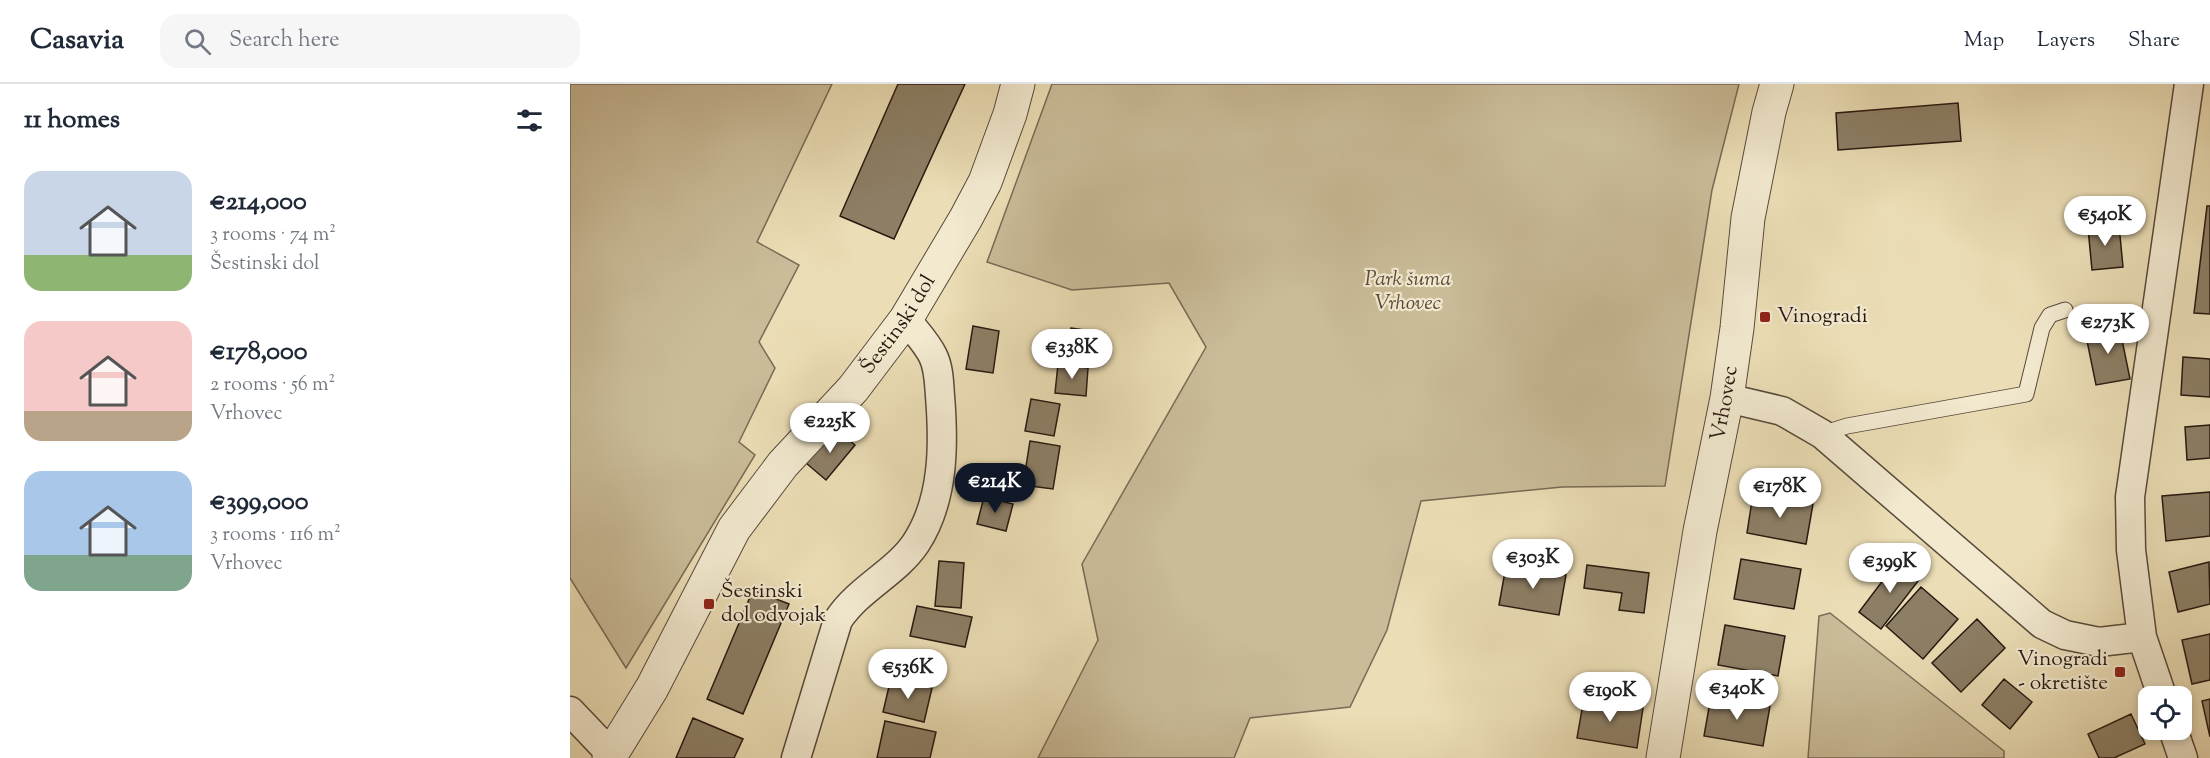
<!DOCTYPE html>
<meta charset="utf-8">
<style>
body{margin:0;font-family:"Sorts Mill Goudy",serif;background:#f6f6f7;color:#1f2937;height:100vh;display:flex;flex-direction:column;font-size:22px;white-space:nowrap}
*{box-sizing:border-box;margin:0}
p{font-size:20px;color:#747a83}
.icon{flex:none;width:33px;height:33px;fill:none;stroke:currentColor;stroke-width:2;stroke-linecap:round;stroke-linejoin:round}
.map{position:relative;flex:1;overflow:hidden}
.drawer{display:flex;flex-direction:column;background:#fff;width:570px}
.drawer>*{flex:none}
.tools{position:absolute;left:1568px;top:602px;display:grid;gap:12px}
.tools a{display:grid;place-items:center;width:54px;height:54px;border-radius:12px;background:#fff;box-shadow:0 3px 9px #0003;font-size:30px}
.price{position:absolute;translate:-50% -51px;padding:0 14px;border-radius:21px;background:#fff;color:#222;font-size:20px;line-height:39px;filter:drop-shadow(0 2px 3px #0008)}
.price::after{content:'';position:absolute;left:50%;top:36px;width:18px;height:14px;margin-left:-9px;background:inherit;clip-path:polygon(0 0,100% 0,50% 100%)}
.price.selected{background:#111827;color:#fff}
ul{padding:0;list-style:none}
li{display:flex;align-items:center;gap:18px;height:150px;padding:0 24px}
li span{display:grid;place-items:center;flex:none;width:168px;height:120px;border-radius:18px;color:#555}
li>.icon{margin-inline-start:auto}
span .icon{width:72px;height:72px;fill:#fffc;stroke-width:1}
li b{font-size:26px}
h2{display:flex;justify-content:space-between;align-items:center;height:72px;padding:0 24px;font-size:26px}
header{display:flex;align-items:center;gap:36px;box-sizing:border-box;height:84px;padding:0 30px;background:#fff;border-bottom:2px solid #e0e1e3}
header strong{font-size:28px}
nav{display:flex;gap:33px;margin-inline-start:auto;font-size:21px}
.search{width:420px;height:54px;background:#f6f6f7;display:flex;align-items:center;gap:15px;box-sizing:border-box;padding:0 21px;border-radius:18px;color:#747a83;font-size:22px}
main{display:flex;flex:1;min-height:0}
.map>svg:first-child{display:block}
.green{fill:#cabc99;stroke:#786a55;stroke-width:1.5}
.building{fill:#8d7f66;stroke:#271911;stroke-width:1.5}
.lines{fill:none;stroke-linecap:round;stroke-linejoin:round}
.service-casing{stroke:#584a3a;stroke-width:17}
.minor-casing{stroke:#584a3a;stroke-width:31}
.tertiary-casing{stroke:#584a3a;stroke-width:35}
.service{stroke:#f2e9cf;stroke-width:15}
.minor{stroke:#f2e9cf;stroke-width:28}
.tertiary{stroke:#f2e9cf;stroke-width:33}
.poi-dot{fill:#8f2418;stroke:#f2e9cf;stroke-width:2}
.labels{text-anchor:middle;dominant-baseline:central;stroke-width:4.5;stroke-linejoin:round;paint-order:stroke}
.park-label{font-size:21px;font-style:italic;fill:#584a3a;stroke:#f2e9cf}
.poi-label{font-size:21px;fill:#271911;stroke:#f2e9cf;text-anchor:start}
.street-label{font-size:21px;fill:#271911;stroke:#f2e9cf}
</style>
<header>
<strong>Casavia</strong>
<div class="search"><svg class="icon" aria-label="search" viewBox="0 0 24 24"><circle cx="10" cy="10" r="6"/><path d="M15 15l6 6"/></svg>Search here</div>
<nav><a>Map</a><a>Layers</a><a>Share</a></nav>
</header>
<main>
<section class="drawer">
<h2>11 homes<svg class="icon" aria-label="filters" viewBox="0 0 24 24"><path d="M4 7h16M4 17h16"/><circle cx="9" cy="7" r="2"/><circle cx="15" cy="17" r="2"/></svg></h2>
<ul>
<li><span style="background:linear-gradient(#c9d6e8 70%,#8fb573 0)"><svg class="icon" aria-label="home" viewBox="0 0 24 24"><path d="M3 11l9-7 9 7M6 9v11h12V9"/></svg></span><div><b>€214,000</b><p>3 rooms · 74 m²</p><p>Šestinski dol</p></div></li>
<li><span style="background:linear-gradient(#f6c9c9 75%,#b9a48a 0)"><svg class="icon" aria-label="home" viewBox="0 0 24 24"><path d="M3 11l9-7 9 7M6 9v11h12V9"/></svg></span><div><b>€178,000</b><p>2 rooms · 56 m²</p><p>Vrhovec</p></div></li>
<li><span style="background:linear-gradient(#a9c7e8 70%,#7fa58c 0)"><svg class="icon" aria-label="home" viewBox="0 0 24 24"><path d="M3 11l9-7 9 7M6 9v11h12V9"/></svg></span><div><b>€399,000</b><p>3 rooms · 116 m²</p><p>Vrhovec</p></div></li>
</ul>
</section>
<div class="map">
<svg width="1640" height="674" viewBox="0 0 1640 674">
<rect width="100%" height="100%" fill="#ebddb5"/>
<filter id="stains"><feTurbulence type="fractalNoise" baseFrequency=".00333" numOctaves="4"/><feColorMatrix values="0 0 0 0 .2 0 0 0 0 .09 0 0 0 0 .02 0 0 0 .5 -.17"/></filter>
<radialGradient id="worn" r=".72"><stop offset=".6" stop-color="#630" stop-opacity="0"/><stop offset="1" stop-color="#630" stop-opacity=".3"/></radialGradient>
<!-- green -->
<path class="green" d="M 0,0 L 262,0 L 187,158 L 229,181 L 189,258 L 205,284 L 169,358 L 185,371 L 56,584 L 0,494 Z
M 482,0 L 1169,0 L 1142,106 L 1095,402 L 992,403 L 851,417 L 817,546 L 780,623 L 680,634 L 664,674 L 468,674 L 528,556 L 512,480 L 636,263 L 599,199 L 502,206 L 417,178 Z
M 1260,529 L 1434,667 L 1434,674 L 1238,674 L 1249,532 Z"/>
<!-- building -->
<path class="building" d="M 328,0 L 395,0 L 324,155 L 270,132 Z
M 1388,19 L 1391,57 L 1268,66 L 1266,29 Z
M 1637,122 L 1640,122 L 1640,230 L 1624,229 Z
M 1549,141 L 1553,183 L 1522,186 L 1518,144 Z
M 1549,241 L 1560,295 L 1526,301 L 1515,247 Z
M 403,242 L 429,247 L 423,289 L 396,285 Z
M 501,244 L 534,249 L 531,269 L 498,263 Z
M 1613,273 L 1640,275 L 1640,313 L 1611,311 Z
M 488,280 L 518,284 L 516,312 L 485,309 Z
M 461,315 L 490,320 L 484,352 L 455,347 Z
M 1640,341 L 1640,374 L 1617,376 L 1615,343 Z
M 265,345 L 285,361 L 256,396 L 236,379 Z
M 460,357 L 490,362 L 483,405 L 453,401 Z
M 1640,408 L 1640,452 L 1596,457 L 1592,412 Z
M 1183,410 L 1243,420 L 1236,460 L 1177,449 Z
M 414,413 L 443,420 L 436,447 L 407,440 Z
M 1171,475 L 1231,485 L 1224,525 L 1164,515 Z
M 1329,475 L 1352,492 L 1311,545 L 1289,528 Z
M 369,477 L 394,479 L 391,524 L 365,522 Z
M 1639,478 L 1640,520 L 1608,528 L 1599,488 Z
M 1017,481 L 1079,489 L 1074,529 L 1049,526 L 1052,509 L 1014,504 Z
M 936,482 L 996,491 L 989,531 L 929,521 Z
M 1351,503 L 1388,535 L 1353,575 L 1316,542 Z
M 183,506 L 219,520 L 173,630 L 137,615 Z
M 347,522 L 402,533 L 395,563 L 340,552 Z
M 1407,535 L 1435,564 L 1391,608 L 1362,579 Z
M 1155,541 L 1215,552 L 1208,592 L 1148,581 Z
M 1640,550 L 1640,596 L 1622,600 L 1612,556 Z
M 321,594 L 362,604 L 354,638 L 313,628 Z
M 1434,595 L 1462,618 L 1440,645 L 1412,621 Z
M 1141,612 L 1200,622 L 1193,662 L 1134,652 Z
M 1014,614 L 1073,624 L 1067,664 L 1007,654 Z
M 1640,615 L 1640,653 L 1632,617 Z
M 1561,630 L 1575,660 L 1544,674 L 1529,674 L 1518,650 Z
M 123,634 L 173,655 L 164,674 L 106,674 Z
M 315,637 L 366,648 L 360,674 L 307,674 Z"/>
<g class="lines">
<!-- service casing -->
<g class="service-casing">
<path id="service" d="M 1252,350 L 1277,342 L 1456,310 L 1472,244 L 1480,231 L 1495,226"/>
</g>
<!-- minor casing -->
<g class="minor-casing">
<path id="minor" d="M 1157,314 L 1212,327 L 1252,350 L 1472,540 L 1495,551 L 1529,558 L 1572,553
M 1592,612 L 1572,553 L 1561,466 L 1560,413 L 1619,0
M 0,627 L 41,670
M 1603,645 L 1613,674
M 226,674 L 268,536 C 289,504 326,489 346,459 C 374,416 374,361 370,312 C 369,299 369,284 363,272 C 357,259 345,247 336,235"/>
</g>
<!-- tertiary casing -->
<g class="tertiary-casing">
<g id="tertiary">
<path id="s1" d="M 39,674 L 82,604 L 164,445 L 213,380 L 283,305 L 336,235 L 396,134 L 415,98 L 440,30 L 448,0"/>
<path id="s2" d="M 1093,674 L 1130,447 L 1157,314 L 1167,244 L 1178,134 L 1199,28 L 1207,0"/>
</g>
</g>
<!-- service -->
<use href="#service" class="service"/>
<!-- minor -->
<use href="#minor" class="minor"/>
<!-- tertiary -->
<use href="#tertiary" class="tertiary"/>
</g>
<!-- markers -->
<g class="poi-dot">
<rect x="1189" y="227" width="12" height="12" rx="3"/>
<rect x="133" y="514" width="12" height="12" rx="3"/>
<rect x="1544" y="582" width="12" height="12" rx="3"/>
</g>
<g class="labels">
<!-- park labels -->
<g class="park-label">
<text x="838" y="196">Park šuma<tspan x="838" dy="24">Vrhovec</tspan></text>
</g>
<!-- poi labels -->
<g class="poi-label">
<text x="1207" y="233">Vinogradi</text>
<text x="151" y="508">Šestinski<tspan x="151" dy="24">dol odvojak</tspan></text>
<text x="1538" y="576" text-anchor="end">Vinogradi<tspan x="1538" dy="24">- okretište</tspan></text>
</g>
<!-- street labels -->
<g class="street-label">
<text stroke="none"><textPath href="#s1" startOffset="524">Šestinski dol</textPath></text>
<text stroke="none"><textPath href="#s2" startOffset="360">Vrhovec</textPath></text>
</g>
</g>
<rect width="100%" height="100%" filter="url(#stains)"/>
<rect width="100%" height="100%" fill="url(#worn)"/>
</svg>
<div class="tools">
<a><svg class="icon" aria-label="locate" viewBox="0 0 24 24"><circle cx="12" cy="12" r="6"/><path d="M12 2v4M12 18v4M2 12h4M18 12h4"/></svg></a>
</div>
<b class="price" style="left:1535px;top:163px">€540K</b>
<b class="price" style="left:1538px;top:271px">€273K</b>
<b class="price" style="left:502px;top:296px">€338K</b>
<b class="price" style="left:260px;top:370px">€225K</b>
<b class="price selected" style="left:425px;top:430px">€214K</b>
<b class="price" style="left:1210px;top:435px">€178K</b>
<b class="price" style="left:963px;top:506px">€303K</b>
<b class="price" style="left:1320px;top:510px">€399K</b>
<b class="price" style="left:338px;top:616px">€536K</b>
<b class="price" style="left:1167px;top:637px">€340K</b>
<b class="price" style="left:1040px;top:639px">€190K</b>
</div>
</main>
